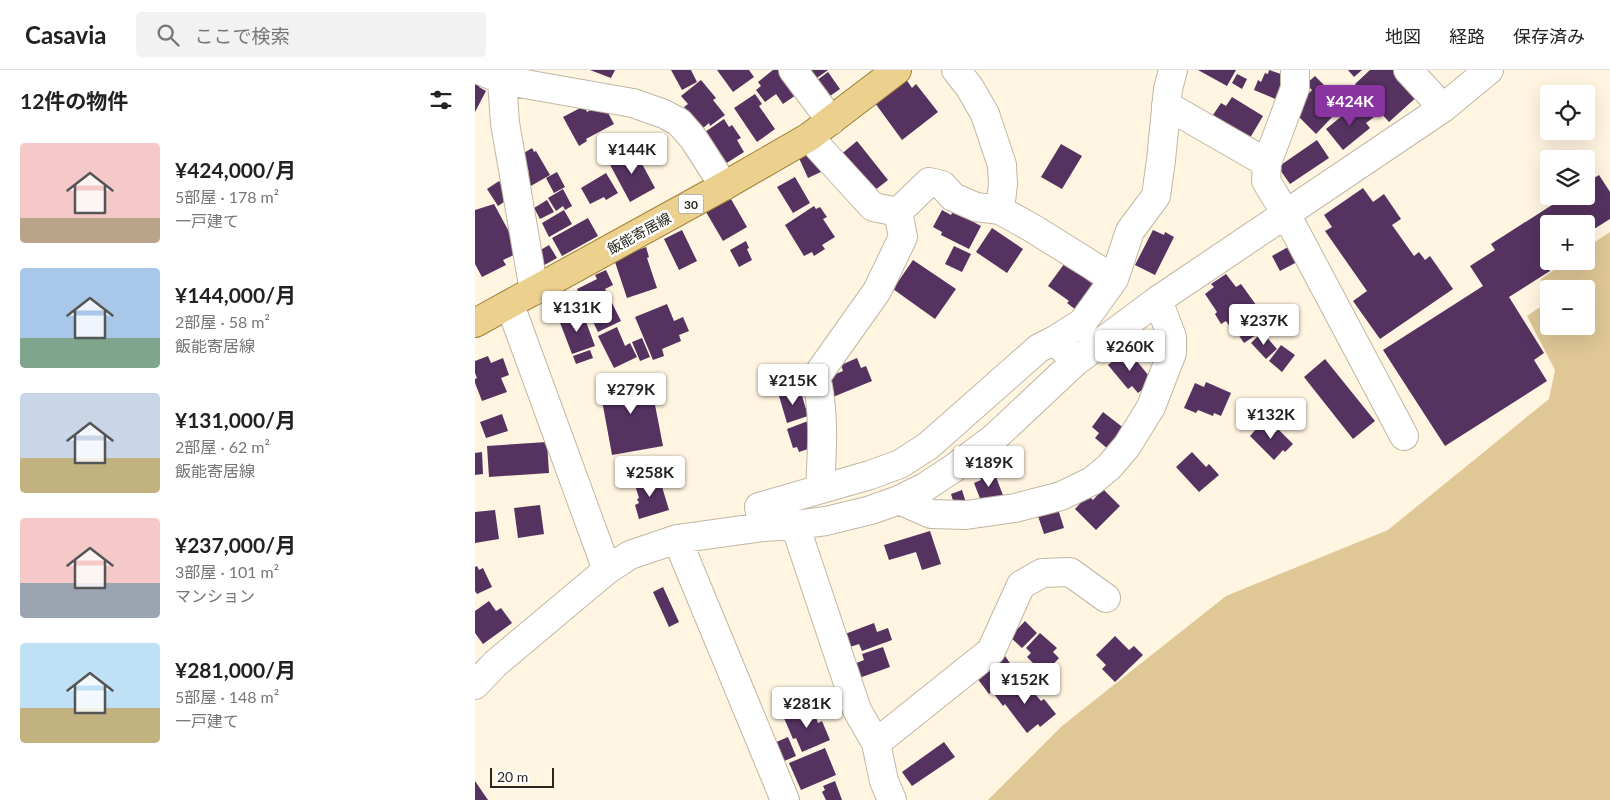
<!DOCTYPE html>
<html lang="ja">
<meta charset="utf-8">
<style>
body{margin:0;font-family:Lato,"Noto Sans JP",sans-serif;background:#f2f2f2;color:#222;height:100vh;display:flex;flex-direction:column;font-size:19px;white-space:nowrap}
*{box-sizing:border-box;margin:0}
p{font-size:16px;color:#767676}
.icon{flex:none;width:28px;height:28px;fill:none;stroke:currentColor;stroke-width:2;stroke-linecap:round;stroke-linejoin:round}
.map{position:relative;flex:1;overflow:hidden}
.panel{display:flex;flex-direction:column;background:#fff;width:475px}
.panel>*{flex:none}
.tools{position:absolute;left:1065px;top:15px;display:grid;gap:10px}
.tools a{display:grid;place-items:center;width:55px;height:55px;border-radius:5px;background:#fff;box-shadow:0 5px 20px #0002;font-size:25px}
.scale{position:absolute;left:15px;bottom:12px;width:64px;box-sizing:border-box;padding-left:5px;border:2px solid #2a271f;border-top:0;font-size:14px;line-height:18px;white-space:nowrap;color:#2a271f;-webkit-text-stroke:4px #fff;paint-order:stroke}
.price{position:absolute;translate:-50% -42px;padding:0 11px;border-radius:5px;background:#fff;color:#222;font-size:16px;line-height:32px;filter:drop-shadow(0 1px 2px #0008)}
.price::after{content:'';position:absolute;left:50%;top:30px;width:15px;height:11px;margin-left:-8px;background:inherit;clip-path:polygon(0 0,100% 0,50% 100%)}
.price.on{background:#8a34a2;color:#fff}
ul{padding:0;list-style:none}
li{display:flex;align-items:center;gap:15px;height:125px;padding:0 20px}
li span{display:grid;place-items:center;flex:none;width:140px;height:100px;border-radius:5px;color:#555}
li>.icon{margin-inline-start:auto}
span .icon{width:60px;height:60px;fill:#fffc;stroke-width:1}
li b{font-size:21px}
h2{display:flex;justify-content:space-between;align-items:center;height:60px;padding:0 20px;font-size:21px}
header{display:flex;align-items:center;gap:30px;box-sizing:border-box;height:70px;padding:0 25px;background:#fff;border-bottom:1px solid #e0e0e0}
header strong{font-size:24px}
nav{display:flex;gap:28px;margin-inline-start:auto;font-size:18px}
.search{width:350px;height:45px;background:#f2f2f2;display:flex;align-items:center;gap:12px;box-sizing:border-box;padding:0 18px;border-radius:5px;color:#767676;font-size:19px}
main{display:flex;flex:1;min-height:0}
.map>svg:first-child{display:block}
.green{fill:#dfc796;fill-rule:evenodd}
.building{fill:#553260}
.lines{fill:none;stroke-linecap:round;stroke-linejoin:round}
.minor-casing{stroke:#c0b7a3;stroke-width:30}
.major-casing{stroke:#9e8036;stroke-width:30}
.minor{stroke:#fff;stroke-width:28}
.major{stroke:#ebd08e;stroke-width:28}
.labels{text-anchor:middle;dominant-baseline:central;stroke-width:5;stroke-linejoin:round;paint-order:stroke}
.shield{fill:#fff;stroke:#6a6862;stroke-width:1}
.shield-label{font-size:12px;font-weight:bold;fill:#2a271f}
.street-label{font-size:14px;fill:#2a271f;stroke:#fff}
</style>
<header>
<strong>Casavia</strong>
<div class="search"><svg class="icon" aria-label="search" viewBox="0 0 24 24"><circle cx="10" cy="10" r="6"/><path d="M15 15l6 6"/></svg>ここで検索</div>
<nav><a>地図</a><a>経路</a><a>保存済み</a></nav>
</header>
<main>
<section class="panel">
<h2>12件の物件<svg class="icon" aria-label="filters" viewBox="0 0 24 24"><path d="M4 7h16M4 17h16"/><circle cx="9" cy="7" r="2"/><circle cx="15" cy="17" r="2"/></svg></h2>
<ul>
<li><span style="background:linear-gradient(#f6c9c9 75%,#b9a48a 0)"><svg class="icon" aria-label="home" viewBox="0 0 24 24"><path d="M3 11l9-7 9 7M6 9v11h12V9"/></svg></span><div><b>¥424,000/月</b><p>5部屋 · 178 m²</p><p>一戸建て</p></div></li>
<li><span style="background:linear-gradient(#a9c7e8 70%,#7fa58c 0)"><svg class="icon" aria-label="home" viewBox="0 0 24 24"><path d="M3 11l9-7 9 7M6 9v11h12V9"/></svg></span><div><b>¥144,000/月</b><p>2部屋 · 58 m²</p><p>飯能寄居線</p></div></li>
<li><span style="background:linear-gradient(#c9d6e8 65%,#c2b280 0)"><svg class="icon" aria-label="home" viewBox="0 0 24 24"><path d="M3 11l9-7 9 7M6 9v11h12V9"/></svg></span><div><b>¥131,000/月</b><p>2部屋 · 62 m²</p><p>飯能寄居線</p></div></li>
<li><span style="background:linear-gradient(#f6c9c9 65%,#9aa5b1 0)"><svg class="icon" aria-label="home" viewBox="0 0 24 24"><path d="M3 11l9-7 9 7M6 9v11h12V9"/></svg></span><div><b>¥237,000/月</b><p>3部屋 · 101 m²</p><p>マンション</p></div></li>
<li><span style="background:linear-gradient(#bfe0f5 65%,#c2b280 0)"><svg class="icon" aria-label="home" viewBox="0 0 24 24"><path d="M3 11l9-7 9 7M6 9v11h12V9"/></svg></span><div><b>¥281,000/月</b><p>5部屋 · 148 m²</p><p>一戸建て</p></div></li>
</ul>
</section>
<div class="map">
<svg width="1135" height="730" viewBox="0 0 1135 730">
<rect width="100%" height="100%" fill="#fff5e0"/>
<!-- green -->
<path class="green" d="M 1135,162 L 1135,730 L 513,730 L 587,656 L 751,526 L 913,460 L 1074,329 L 1080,300 L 1052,246 L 1071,233 L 1066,209 L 1092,191 L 1111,191 L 1111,178 ZM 1074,219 L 1111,219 L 1111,256 L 1074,256 Z"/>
<!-- building -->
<path class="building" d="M 115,0 L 140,0 L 136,8 Z
M 196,0 L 216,0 L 222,12 L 207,20 Z
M 242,0 L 274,0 L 279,7 L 258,22 Z
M 298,0 L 307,0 L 321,25 L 308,34 L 301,24 L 290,32 L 281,20 L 286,16 L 283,12 Z
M 326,0 L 353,0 L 342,8 L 340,5 L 334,10 Z
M 723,0 L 761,0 L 752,16 Z
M 794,0 L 817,8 L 810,33 L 779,20 L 783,10 L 786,12 L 790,3 L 793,4 Z
M 873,0 L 887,0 L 879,7 Z
M 895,0 L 923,0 L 945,24 L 914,52 L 880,14 Z
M 353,2 L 365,19 L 348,31 L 337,14 Z
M 762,4 L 772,9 L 767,19 L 757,13 Z
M 840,6 L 851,17 L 845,22 L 854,31 L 849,35 L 859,45 L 841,64 L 817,40 L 837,20 L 831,14 Z
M 431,9 L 437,18 L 441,14 L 463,42 L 427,70 L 400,33 Z
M 226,10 L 241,28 L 238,30 L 250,45 L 235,56 L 234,53 L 227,59 L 209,37 L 213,34 L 206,26 Z
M 0,12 L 5,14 L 4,17 L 11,21 L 0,42 Z
M 280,24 L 287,34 L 284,36 L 300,59 L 282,72 L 259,38 Z
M 757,27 L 788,46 L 775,68 L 738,45 L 746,33 L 751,36 Z
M 109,36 L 112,42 L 122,36 L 126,42 L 131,39 L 139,54 L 111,69 L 112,71 L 104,76 L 88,47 Z
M 879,36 L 885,43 L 892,38 L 899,47 L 891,53 L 895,58 L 868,80 L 851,59 Z
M 249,49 L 254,57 L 257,55 L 266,68 L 262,70 L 269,82 L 247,96 L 230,62 Z
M 842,70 L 854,88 L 815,114 L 803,97 Z
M 382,71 L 413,110 L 395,124 L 364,86 Z
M 586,74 L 607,86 L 587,119 L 566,107 Z
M 158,77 L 180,118 L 155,132 L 133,91 Z
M 57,78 L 59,82 L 61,81 L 75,105 L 54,117 L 47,106 L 54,102 L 44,86 Z
M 338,80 L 348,101 L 333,108 L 323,86 Z
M 82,102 L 90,117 L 79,123 L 71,108 Z
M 131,103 L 143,123 L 131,130 L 129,127 L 115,134 L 106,118 Z
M 1124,105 L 1135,122 L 1135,149 L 1111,164 L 1111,154 L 1074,154 L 1074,188 L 1069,191 L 1075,201 L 1034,227 L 1069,283 L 1059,290 L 1072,311 L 970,376 L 908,280 L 1008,216 L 995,196 L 1020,180 L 1016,174 L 1091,126 L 1111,126 L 1111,113 Z
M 320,107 L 335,133 L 318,143 L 302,117 Z
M 24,111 L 35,128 L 23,136 L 12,119 Z
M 888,118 L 898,132 L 909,124 L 926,149 L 917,155 L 939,186 L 944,182 L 950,190 L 955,186 L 978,219 L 905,269 L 878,231 L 892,221 L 850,161 L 857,157 L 849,145 Z
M 88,119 L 97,136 L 90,140 L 88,136 L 81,141 L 73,128 Z
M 256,129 L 272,157 L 248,171 L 231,142 Z
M 72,130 L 79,142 L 65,149 L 59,138 Z
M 19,134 L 45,182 L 28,190 L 31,195 L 7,207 L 0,194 L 0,140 Z
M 339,136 L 341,139 L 345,137 L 352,147 L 348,149 L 360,167 L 347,175 L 350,179 L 339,186 L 337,182 L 329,186 L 310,155 Z
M 89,140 L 97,154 L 74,167 L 67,153 Z
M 467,140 L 476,145 L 478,141 L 506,156 L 494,179 L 466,165 L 467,162 L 458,157 Z
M 113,148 L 123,166 L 87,186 L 77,168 Z
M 517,158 L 548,179 L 532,203 L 501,182 Z
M 207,160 L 222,191 L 204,200 L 189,169 Z
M 678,160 L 689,165 L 690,162 L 699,167 L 680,205 L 660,195 Z
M 271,171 L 274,178 L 272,179 L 277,190 L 264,197 L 255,180 Z
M 74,175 L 82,188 L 64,198 L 57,185 Z
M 479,176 L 496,184 L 487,202 L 470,194 Z
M 171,177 L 174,187 L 172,188 L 182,218 L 152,228 L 139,189 Z
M 813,177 L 822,192 L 805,201 L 797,186 Z
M 438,190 L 481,219 L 460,249 L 418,219 Z
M 592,190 L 614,206 L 611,209 L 619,215 L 601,240 L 592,233 L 594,231 L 573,216 Z
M 131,200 L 138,215 L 130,219 L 146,251 L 123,262 L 102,219 L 122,209 L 120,205 Z
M 751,204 L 761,217 L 766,214 L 784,239 L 764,253 L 768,259 L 760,264 L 751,251 L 746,254 L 740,244 L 742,242 L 730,224 L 739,217 L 736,214 Z
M 192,234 L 199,251 L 208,247 L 214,261 L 204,265 L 206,271 L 187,279 L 189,286 L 178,290 L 160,247 Z
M 107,241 L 120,276 L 97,284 L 84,250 Z
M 778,247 L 787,261 L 769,273 L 763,264 L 770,259 L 767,255 Z
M 142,257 L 150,276 L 155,273 L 162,287 L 139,298 L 123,266 Z
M 787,262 L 802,279 L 791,289 L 776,273 Z
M 167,268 L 175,287 L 165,291 L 157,272 Z
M 678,272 L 691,280 L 682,293 L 670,285 Z
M 806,275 L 820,285 L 807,302 L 794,291 Z
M 652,279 L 678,311 L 663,323 L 657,316 L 653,319 L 633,295 Z
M 115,280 L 118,288 L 101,294 L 98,286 Z
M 13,286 L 16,293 L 28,288 L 34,305 L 26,308 L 32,322 L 7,331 L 0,313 L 0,309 L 2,308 L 0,303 L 0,291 Z
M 382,288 L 386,298 L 391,296 L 397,311 L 358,327 L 353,307 L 368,301 L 366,295 Z
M 850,289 L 900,351 L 878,369 L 829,307 Z
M 174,304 L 188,376 L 137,385 L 124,314 Z
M 731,312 L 756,323 L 746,346 L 739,343 L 738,346 L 723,340 L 721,343 L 709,338 L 720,313 L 729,317 Z
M 325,319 L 333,346 L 312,353 L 304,326 Z
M 628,342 L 650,359 L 633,379 L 620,368 L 624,363 L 617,357 Z
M 27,344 L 33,361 L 11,368 L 5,352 Z
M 789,350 L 801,362 L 803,359 L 818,374 L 810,382 L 808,380 L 799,390 L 775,366 Z
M 333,351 L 342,376 L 324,382 L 322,377 L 318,378 L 312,359 Z
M 72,372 L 74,403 L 14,407 L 12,376 Z
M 7,382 L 8,404 L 0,405 L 0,383 Z
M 717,382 L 731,397 L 734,394 L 744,405 L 724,422 L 701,397 Z
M 518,399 L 529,428 L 508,436 L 499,413 L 506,410 L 504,404 Z
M 180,405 L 181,411 L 185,410 L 194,440 L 164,449 L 160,435 L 164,433 L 162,429 L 164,428 L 159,412 Z
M 628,419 L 645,436 L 621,460 L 600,439 L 613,425 L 618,430 Z
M 487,420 L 492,436 L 481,440 L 476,424 Z
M 65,435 L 69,464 L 43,468 L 39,438 Z
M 583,439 L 589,458 L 569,464 L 563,446 Z
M 20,440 L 24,469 L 0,473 L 0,442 Z
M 455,461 L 466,494 L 447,500 L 441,482 L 414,490 L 409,475 Z
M 2,496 L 4,500 L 8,498 L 17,517 L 2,524 L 0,521 L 0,497 Z
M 188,517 L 204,552 L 194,557 L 178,522 Z
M 14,531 L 21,541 L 26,538 L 37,553 L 8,574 L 0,563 L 0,541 Z
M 550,551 L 562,563 L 547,578 L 535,567 Z
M 399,553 L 402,562 L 413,558 L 417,570 L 387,581 L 384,574 L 375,577 L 370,564 Z
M 565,563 L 582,578 L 578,582 L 584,588 L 573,600 L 566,593 L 562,597 L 552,587 L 556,583 L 551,578 Z
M 640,566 L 654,580 L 659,576 L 668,585 L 640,612 L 627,599 L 631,595 L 621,585 Z
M 408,577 L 415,597 L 384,608 L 379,594 L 389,590 L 387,584 Z
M 530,586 L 542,603 L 514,624 L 502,608 Z
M 546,607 L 566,631 L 569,629 L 581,644 L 565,657 L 563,654 L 552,663 L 530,634 L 528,636 L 519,624 L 534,611 L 537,614 Z
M 337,636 L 343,653 L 347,651 L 355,670 L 327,682 L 321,668 L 318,669 L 309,648 Z
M 313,667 L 321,686 L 307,692 L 299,673 Z
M 469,672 L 480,687 L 437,716 L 427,702 Z
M 350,678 L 361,705 L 326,720 L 314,693 Z
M 0,711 L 13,730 L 0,730 Z
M 360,711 L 367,730 L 351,730 L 347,722 L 350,720 L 348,716 Z"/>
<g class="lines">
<!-- minor casing -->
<g class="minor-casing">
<path id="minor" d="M 4,0 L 27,10 L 158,33 L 189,44 L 204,52 L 218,68 L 249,116
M 318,0 L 356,51
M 481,0 L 495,18 L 510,44 L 527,95 L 528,114 L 525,140
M 820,0 L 820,18 L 792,93 L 791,111 L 811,144 L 929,366
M 933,0 L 968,38
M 27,10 L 30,53 L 59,221
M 691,35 L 792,93
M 334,67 L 398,137 L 423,142
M 423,142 L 454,112 L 467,115 L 478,127 L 501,137 L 525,140 L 557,158 L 639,209
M 35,235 L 132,500
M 592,283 L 580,270 L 608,252 L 639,209 L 655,161 L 681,126 L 686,90 L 693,19 L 698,0
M 345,419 C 347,380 350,344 341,307 L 402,221 L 428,167 L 423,142
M 424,430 L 456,444 L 491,445 L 540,438 L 586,426 L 617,411 L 634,397 L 652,376 L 676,337 L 697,283 L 697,267 L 683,230
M 320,455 L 382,640 L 401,673 L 409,711 L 417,730
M 288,457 L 284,437 L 395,405 L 425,394 L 453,376 L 564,278 L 580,270
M 202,469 L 310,730
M 0,615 L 21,593 L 132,500 L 155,485 L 202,469 L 288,457 L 320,455 L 351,451 L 396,440 L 424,430 L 450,417 L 479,398 L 519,368 L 600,292 L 683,230 L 968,38 L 1014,0
M 401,673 L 516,581 L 546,515 L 567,503 L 595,502 L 631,528"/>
</g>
<!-- major casing -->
<g class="major-casing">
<path id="major" d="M 0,253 L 249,116 L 334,67 L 422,0"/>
</g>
<!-- minor -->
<use href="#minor" class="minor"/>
<!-- major -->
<use href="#major" class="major"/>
</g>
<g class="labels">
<!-- shield labels -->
<rect class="shield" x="203.5" y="124.5" width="25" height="19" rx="4"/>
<g class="shield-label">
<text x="216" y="134">30</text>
</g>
<!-- street labels -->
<g class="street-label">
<text transform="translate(164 163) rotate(-29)">飯能寄居線</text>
</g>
</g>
</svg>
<div class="tools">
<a><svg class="icon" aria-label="locate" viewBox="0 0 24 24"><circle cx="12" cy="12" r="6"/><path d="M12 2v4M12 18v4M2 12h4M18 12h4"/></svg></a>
<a><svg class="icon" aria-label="layers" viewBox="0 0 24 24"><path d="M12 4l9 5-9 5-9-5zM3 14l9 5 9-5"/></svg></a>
<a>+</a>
<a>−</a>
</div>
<div class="scale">20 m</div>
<b class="price on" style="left:875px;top:57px">¥424K</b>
<b class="price" style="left:157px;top:105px">¥144K</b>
<b class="price" style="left:102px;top:263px">¥131K</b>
<b class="price" style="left:789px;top:276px">¥237K</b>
<b class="price" style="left:655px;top:302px">¥260K</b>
<b class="price" style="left:318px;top:336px">¥215K</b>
<b class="price" style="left:156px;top:345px">¥279K</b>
<b class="price" style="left:796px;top:370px">¥132K</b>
<b class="price" style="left:514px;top:418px">¥189K</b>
<b class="price" style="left:175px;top:428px">¥258K</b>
<b class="price" style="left:550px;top:635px">¥152K</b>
<b class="price" style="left:332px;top:659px">¥281K</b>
</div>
</main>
